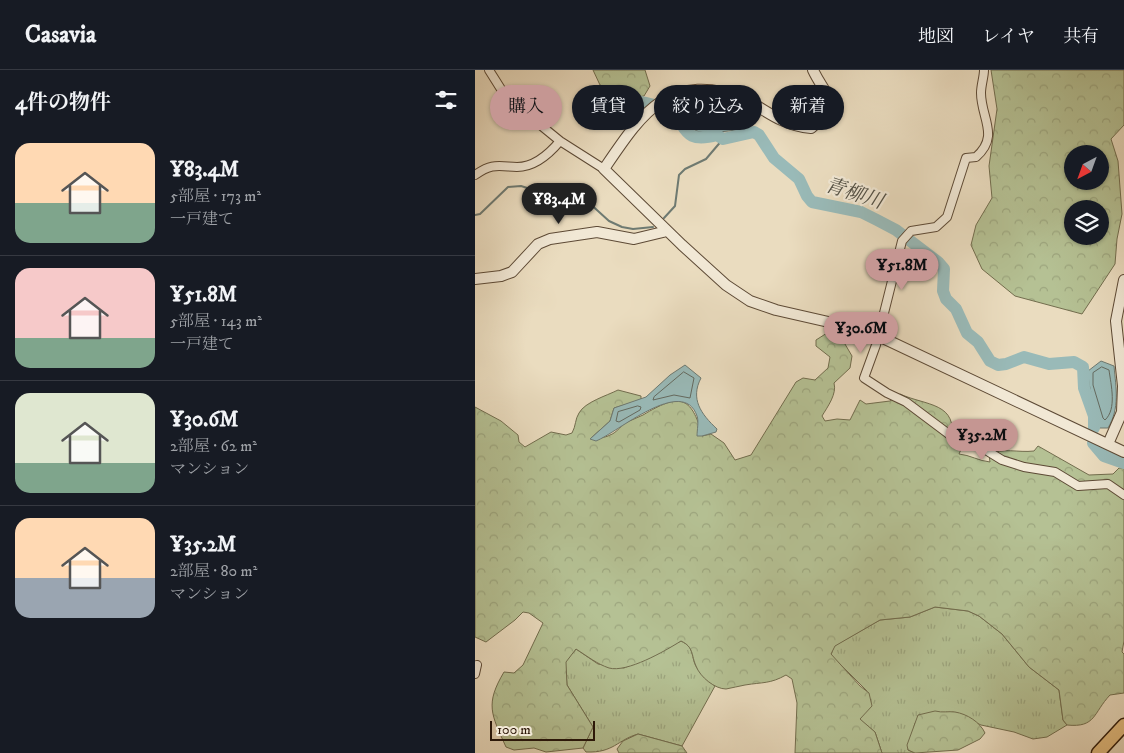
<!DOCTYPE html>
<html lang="ja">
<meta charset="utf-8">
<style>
body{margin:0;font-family:"IM FELL DW Pica","Noto Serif JP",serif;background:#20242c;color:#f1f3f6;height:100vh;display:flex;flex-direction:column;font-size:19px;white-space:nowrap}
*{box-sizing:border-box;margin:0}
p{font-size:16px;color:#9ea1a6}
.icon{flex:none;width:28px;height:28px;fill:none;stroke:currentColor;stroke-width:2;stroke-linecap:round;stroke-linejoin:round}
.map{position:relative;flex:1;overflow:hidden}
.sheet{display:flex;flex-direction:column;background:#171b24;width:475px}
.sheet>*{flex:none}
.banner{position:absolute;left:15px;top:15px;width:475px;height:45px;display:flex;gap:10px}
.needle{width:32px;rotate:221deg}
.tools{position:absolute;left:589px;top:75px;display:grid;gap:10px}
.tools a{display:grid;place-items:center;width:45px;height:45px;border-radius:50%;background:#171b24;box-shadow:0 1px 4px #0004;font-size:25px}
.scale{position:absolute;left:15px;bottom:12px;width:105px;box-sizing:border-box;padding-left:5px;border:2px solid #2e1909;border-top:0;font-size:14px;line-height:18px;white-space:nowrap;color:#2e1909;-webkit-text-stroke:4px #f1e8d5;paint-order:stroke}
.price{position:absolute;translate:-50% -42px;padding:0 11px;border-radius:18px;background:#c59692;color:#111;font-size:16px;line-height:32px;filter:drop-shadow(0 1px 2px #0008)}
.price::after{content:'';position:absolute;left:50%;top:30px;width:15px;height:11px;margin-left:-8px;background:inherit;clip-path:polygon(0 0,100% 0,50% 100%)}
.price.selected{background:#222;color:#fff}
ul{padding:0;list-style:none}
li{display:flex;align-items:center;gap:15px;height:125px;padding:0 15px}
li+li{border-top:1px solid #363941}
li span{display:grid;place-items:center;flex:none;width:140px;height:100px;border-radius:15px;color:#555}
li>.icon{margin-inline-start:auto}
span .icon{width:60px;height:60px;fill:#fffc;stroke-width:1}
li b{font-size:21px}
h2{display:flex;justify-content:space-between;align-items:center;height:60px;padding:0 15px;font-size:21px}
.chip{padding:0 18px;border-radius:22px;background:#171b24;box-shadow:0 1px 4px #0004;font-size:18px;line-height:45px}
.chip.selected{background:#c59692;color:#111}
header{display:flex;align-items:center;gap:30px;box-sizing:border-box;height:70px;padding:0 25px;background:#171b24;border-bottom:1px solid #363941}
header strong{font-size:24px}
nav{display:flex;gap:28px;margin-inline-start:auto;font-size:18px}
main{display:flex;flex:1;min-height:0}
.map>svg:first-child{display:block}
.grass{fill:url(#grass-tufts);stroke:#726d4e}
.forest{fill:url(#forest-crowns);stroke:#726d4e;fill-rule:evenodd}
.water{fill:#99bab8;stroke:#6e7a72}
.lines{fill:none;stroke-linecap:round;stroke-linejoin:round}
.shore{stroke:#646a60;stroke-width:1}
.stream{stroke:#6e7a72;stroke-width:2}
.river{stroke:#99bab8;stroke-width:12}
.minor-casing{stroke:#5d4a36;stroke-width:10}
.tertiary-casing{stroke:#5d4a36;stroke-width:12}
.primary-casing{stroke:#2e1909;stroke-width:15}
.minor{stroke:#f1e8d5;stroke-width:8}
.tertiary{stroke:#f1e8d5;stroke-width:10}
.primary{stroke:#e5be80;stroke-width:12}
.labels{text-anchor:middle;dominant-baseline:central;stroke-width:4.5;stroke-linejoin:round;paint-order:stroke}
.water-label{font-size:20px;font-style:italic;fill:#535146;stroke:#f1e8d5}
</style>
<header>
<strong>Casavia</strong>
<nav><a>地図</a><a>レイヤ</a><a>共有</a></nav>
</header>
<main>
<section class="sheet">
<h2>4件の物件<svg class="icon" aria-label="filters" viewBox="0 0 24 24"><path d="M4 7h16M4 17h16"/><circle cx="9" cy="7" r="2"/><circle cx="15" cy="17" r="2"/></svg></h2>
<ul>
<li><span style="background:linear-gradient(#ffd9b3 60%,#7fa58c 0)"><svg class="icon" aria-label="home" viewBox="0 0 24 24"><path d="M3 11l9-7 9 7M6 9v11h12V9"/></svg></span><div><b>¥83.4M</b><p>5部屋 · 173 m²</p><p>一戸建て</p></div></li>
<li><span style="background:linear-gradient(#f6c9c9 70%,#7fa58c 0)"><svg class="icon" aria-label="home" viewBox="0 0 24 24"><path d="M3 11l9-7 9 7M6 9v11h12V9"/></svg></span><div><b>¥51.8M</b><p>5部屋 · 143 m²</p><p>一戸建て</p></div></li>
<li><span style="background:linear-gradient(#dfe7d0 70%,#7fa58c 0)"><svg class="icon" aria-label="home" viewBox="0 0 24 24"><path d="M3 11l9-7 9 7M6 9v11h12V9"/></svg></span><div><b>¥30.6M</b><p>2部屋 · 62 m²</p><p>マンション</p></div></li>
<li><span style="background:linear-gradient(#ffd9b3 60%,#9aa5b1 0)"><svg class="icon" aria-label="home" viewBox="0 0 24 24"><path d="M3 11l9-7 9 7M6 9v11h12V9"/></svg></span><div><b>¥35.2M</b><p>2部屋 · 80 m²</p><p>マンション</p></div></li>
</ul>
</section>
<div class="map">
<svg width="649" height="683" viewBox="0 0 649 683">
<defs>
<pattern id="grass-tufts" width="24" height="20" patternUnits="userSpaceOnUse" patternTransform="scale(1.25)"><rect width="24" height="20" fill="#b5c194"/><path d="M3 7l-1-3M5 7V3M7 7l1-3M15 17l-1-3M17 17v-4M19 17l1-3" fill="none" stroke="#9ca57e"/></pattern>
<pattern id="forest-crowns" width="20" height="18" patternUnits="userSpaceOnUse" patternTransform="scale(1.25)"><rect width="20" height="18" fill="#b5c194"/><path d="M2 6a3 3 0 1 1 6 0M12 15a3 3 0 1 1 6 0" fill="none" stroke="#9ca57e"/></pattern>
</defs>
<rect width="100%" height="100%" fill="#eadcbf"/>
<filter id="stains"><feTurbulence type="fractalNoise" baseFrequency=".004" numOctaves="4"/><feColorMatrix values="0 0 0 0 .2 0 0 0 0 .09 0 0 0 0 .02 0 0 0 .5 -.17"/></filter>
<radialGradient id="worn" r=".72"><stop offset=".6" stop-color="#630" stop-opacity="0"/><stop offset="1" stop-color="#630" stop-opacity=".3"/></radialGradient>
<!-- grass -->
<path class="grass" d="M 460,537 L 493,541 L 504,546 L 527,564 L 554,597 L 584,620 L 588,650 L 592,655 L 572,667 L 558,669 L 539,662 L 506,655 L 478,642 L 440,653 L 433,680 L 440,683 L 407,683 L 400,662 L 384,649 L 392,621 L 356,585 L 359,576 L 405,550 L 435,547 Z
M 206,571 C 221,578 215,587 222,598 C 227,606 233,611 240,616 L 207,676 L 163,664 C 142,670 139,683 111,682 L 108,678 L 118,657 L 92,615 L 90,592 L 101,579 L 123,594 L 149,598 Z"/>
<!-- forest -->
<path class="forest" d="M 118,0 L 170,0 L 175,16 L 169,26 L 158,28 L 125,15 Z
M 516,0 L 649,0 L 649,55 L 636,69 L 643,91 L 647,144 L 642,169 L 640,194 L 607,244 L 540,226 L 507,199 L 496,175 L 501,155 L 517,128 L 514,96 L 522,39 ZM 598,84 L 625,84 L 625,111 L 598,111 ZM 598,139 L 625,139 L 625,166 L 598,166 Z
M 352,263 L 367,269 L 377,286 L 375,298 L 359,313 C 362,324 353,336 347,346 L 350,351 L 362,349 L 375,350 L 385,330 L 391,334 L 415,331 L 425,324 C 451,336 484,332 476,371 L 488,375 L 484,384 C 495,385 504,391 515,392 L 514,385 C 527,377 543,383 559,381 L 563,376 L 614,405 L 638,404 L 644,398 L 649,398 L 649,571 L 647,582 L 649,584 L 649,623 L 635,625 C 618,643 621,658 592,655 L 588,650 L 584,620 L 554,597 L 527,564 L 504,546 L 493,541 L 460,537 L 435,547 L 405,550 L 360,576 L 356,584 L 385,616 L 394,623 L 397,636 L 385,649 L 400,662 L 407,683 L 320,683 L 322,633 L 317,609 L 311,605 C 295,614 288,612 270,615 C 264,616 257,618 251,619 C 240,619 225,607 221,596 C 216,585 219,577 206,571 C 190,581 152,603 134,598 C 122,594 112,586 101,579 L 91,592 L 92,615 L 118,657 L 108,678 L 71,682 L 59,678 L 39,680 L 31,677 C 16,644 10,634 29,602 L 39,603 L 48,595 L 68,553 L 54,543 L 48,542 L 40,550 L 11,572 L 0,567 L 0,337 L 26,351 L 43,365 L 44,372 L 50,377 L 76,362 L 91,365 L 97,363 C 101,356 100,349 104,343 C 110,332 131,326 143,320 L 166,326 L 166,330 L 139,338 L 135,351 L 116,368 C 122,368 130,368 135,365 C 141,363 145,357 150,353 C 156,350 162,348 168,345 C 203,324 217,324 227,366 L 236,364 L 249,373 L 260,390 L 276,385 L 321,312 L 328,308 L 340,310 L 353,298 L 355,287 L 341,276 L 341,270 Z
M 460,641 C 468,643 473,641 480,642 C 492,644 505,652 510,663 L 505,669 L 483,680 L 440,683 L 433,680 L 432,675 L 443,645 Z
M 163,664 L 207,676 L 212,683 L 144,683 L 142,679 L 148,671 Z"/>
<!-- water -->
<path class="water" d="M 232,23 L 244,29 L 270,48 L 262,60 C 215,65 222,67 195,29 Z
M 626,291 L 639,296 C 641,318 645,338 633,358 L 623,358 C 622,338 613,321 613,301 Z
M 210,295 L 226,308 C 215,329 226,344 242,359 L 241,362 L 227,366 L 222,366 C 222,360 224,351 222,346 C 208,305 142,363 121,371 L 115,369 L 135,351 L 139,338 L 171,327 L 195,305 Z"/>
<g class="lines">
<!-- shore -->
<path class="shore" d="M 204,30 L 220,55 L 227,58 L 259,55 L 262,51 L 262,48 C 247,37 236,28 217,27
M 217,33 L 239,38 L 249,49 C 231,56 224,52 214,37 Z
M 627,297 L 634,300 C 636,315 642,339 630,350 L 628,348 L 618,315 L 618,303 Z
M 209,302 L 219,308 L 215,328 L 199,325 L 178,330 L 179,327 Z
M 163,336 L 166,337 L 165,340 L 144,352 L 141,351 L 143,342 Z"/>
<!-- stream -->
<path class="stream" d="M 0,145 L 5,144 L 33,117 L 46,116 L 87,129 L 112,131 L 134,151 L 147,157 L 158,159 L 178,157
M 189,148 L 200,136 L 204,105 L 210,99 L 231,89 L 248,69"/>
<!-- river -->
<path class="river" d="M 163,31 C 172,34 186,35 194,40 C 213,52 204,75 242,65 L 248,69 L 279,62 L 284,65 L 299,88 L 324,109 L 332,126 L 337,132 L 386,142 L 402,150 L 421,160 L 463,192 L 469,199 L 468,221 L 471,229 L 481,239 L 492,263 L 503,272 L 515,291 L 523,295 L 531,294 L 549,287 L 574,294 L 599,292 L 608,297 L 609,318 L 619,346 L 619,358
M 618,373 L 629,386 L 649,393"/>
<!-- minor casing -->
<g class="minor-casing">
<path id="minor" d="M 14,0 L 31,27 L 85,71 L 129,99
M 509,0 C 509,7 506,15 506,23 C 506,48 525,66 501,87 L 491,88 L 472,147 L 461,157 L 436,161 L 427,171 L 401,275 L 389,308 L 412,323 L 431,332 L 479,368 L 506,377 L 527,390 L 549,397 L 580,402 L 603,416 L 633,414 L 649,425
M 0,105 C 17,93 22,96 42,97 C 59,97 75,83 85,71
M 0,604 L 2,595"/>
</g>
<!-- tertiary casing -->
<g class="tertiary-casing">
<path id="tertiary" d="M 338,0 C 350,26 368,32 336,58 C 310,56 292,42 271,29 C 194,0 167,43 129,99 L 207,175 L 251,215 L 275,231 L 301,240 L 393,261 L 649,382
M 0,209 L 26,206 L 37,202 L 63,174 L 75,169 L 122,162 L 159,169 L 188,162 L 191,160
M 633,374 L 647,342 L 648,316 L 641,251 L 649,210"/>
</g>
<!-- primary casing -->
<g class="primary-casing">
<path id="primary" d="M 623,683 L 649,655"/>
</g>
<!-- minor -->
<use href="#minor" class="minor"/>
<!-- tertiary -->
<use href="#tertiary" class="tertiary"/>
<!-- primary -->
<use href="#primary" class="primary"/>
</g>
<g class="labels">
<!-- water labels -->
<g class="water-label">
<text transform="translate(379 124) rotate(18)">青柳川</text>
</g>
</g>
<rect width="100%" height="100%" filter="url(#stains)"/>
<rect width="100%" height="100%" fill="url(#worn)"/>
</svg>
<div class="tools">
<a><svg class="needle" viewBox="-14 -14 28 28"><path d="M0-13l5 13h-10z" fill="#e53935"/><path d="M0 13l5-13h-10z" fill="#9ea1a6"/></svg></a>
<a><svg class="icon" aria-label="layers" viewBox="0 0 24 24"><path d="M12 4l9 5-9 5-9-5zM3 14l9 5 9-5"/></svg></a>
</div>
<div class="scale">100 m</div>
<b class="price selected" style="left:84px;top:155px">¥83.4M</b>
<b class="price" style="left:427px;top:221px">¥51.8M</b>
<b class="price" style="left:386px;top:284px">¥30.6M</b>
<b class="price" style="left:507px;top:391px">¥35.2M</b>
<div class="banner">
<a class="chip selected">購入</a>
<a class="chip">賃貸</a>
<a class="chip">絞り込み</a>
<a class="chip">新着</a>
</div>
</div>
</main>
